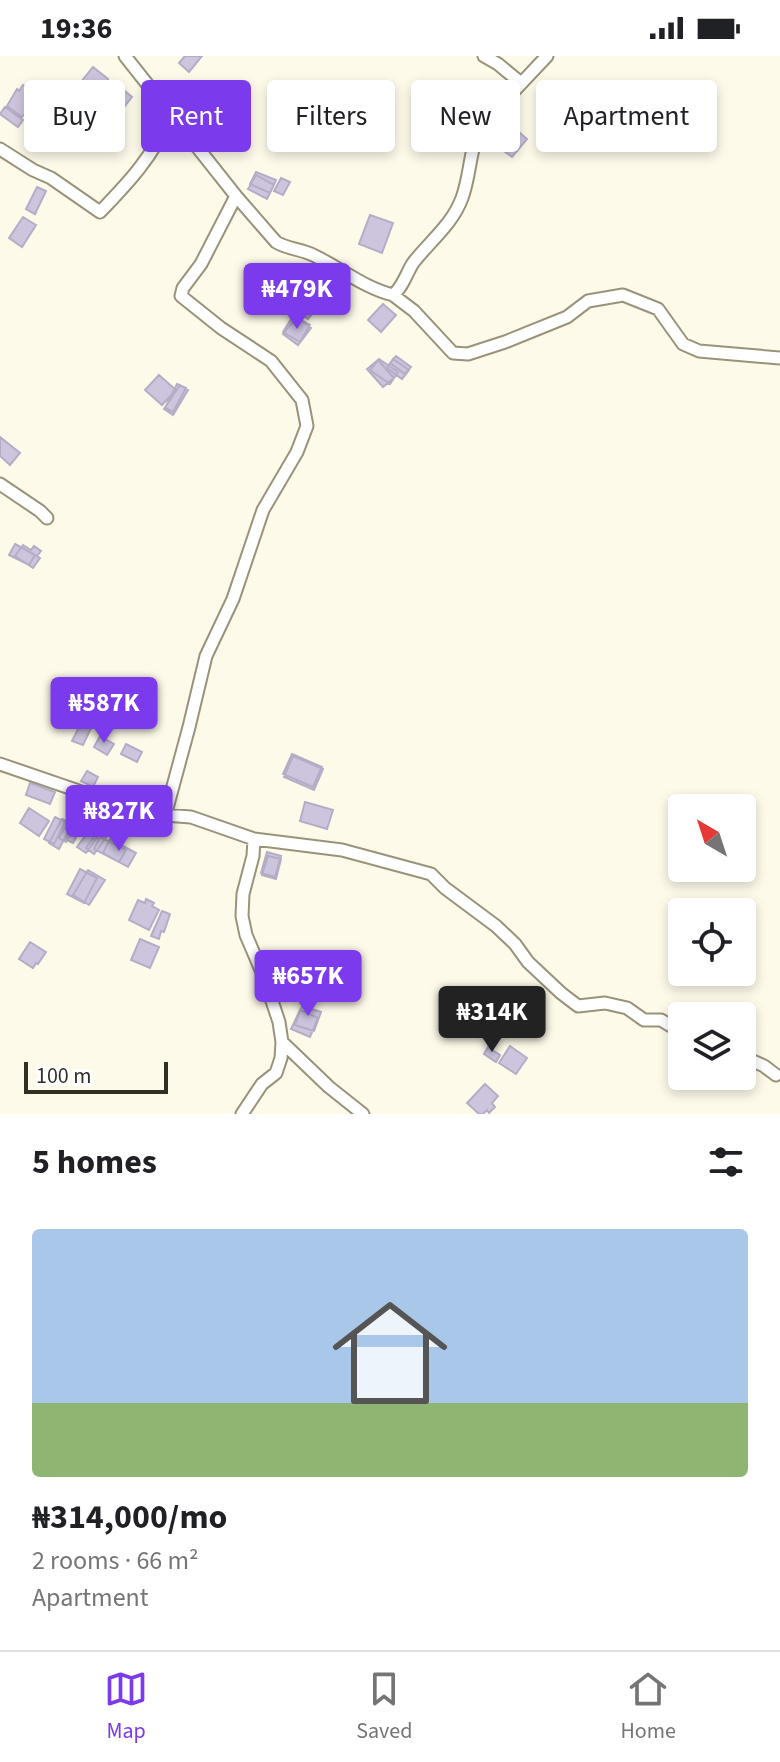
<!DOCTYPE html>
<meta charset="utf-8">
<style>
body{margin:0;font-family:"Source Sans 3",sans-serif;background:#f6f6f6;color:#202124;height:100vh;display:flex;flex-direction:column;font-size:30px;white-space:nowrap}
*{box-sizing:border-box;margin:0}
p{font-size:26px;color:#757577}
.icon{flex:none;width:44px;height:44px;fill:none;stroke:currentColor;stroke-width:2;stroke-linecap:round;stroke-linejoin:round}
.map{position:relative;height:1058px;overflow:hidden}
.sheet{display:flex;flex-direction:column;background:#fff;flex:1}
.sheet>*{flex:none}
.guide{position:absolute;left:24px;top:24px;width:732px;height:72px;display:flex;gap:16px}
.needle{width:52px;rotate:321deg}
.tools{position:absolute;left:668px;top:738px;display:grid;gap:16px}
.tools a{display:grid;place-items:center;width:88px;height:88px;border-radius:8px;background:#fff;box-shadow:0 4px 12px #0003;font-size:40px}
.scale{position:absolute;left:24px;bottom:20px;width:144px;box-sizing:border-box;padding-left:8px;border:4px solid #312e24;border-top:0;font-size:22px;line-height:28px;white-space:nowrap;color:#312e24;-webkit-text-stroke:6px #fff;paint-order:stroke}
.price{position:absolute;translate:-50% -68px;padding:0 18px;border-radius:8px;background:#7c3aed;color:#fff;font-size:26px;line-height:52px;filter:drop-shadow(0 2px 4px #0008)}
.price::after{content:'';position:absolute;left:50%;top:48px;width:24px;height:18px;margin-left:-12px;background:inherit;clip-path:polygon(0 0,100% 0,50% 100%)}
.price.selected{background:#222;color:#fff}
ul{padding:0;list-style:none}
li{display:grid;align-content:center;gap:16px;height:424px;padding:0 32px}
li+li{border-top:2px solid #e0e0e0}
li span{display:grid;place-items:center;height:248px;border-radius:8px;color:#555}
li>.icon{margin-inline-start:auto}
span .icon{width:144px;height:144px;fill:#fffc;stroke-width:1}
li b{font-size:34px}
h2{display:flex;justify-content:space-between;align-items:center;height:96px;padding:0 32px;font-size:34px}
.tag{padding:0 28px;border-radius:8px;background:#fff;box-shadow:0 4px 12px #0003;font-size:28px;line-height:72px}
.tag.selected{background:#7c3aed;color:#fff}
.status{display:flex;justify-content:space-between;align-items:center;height:56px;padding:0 40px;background:#fff;direction:ltr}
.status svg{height:22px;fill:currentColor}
.menu{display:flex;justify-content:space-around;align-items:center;height:112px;border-top:2px solid #e0e0e0;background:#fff;font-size:22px;color:#757577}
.menu a{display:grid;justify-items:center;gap:4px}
.menu .selected{color:#7c3aed}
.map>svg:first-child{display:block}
.building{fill:#cdc5de;stroke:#b5adc6;stroke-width:2}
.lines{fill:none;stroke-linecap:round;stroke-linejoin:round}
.minor-casing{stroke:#99937a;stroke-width:15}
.minor{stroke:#fff;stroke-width:11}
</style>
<div class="status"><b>19:36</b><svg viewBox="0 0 49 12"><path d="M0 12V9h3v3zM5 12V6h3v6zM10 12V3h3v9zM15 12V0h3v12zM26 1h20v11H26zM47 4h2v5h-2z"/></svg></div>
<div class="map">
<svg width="780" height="1058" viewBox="0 0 780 1058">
<rect width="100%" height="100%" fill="#fefaea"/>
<!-- building -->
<path class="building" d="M 185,0 L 202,0 L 189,16 L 179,7 Z
M 93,11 L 108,23 L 96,38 L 81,26 Z
M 23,29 L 38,41 L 22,61 L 7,50 L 17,33 L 19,35 Z
M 121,32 L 132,41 L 117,60 L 105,51 Z
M 5,51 L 23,64 L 18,71 L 0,58 Z
M 519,76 L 527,83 L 512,101 L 504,95 Z
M 256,116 L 276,124 L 270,137 L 250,128 Z
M 256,119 L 274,129 L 267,143 L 248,133 Z
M 281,122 L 290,126 L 283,139 L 274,135 Z
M 37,131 L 46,135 L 35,158 L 26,153 Z
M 370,159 L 393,167 L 382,197 L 359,188 Z
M 23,161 L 36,169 L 22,191 L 9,182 Z
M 323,209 L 336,218 L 331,226 L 318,217 Z
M 321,214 L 332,223 L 327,230 L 316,220 Z
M 310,232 L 324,242 L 308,263 L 294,253 Z
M 383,248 L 396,259 L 381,276 L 368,264 Z
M 293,260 L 310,269 L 300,286 L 283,276 Z
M 297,261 L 311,272 L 298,289 L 283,278 Z
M 396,300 L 411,311 L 405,318 L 390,307 Z
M 379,303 L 398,316 L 390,328 L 370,314 Z
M 393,303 L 409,314 L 402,323 L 387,312 Z
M 378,304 L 394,322 L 383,331 L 367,313 Z
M 159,319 L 176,334 L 162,349 L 145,334 Z
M 177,328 L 186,332 L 173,356 L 165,352 Z
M 180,329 L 188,334 L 173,359 L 164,353 Z
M 0,381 L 20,397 L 10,409 L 0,400 Z
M 15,488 L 35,499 L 29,509 L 9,499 Z
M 23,489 L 31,494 L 34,490 L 41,495 L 37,500 L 40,502 L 33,512 L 15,500 Z
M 82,665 L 92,670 L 83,689 L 72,685 Z
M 100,680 L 114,688 L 107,699 L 94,691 Z
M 126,688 L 142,696 L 137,706 L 121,698 Z
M 292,698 L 322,711 L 313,731 L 283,718 Z
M 293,700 L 323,713 L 314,734 L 284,721 Z
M 87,715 L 98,721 L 93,731 L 81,725 Z
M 30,727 L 55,736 L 50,748 L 26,739 Z
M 305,746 L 333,754 L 327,773 L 300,765 Z
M 93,748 L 106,759 L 97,770 L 84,760 Z
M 29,752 L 49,765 L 39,780 L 20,767 Z
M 73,757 L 80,761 L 66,786 L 59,782 Z
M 79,759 L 86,763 L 73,787 L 65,783 Z
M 55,761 L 65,766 L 54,788 L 44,783 Z
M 62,763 L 72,768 L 59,793 L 49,787 Z
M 97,764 L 105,770 L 86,797 L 77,791 Z
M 105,766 L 113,772 L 94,798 L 86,792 Z
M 100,781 L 126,794 L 119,806 L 94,793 Z
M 110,783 L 136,797 L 128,811 L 103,797 Z
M 267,796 L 281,800 L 275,821 L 261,817 Z
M 268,800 L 281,803 L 276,823 L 262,819 Z
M 80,813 L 97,822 L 84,847 L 67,838 Z
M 88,814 L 105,824 L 89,849 L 73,839 Z
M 146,843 L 154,847 L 152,850 L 159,854 L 149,874 L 129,864 L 138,844 L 145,847 Z
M 162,855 L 170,858 L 164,876 L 161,875 L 159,883 L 151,880 Z
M 140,883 L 159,891 L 150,912 L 131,904 Z
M 30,886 L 46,896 L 38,908 L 36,907 L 33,912 L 19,903 Z
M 302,950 L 321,956 L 314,975 L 295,969 Z
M 300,954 L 318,962 L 310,981 L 291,973 Z
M 510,990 L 527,1002 L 516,1018 L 499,1007 Z
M 488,991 L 500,999 L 496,1006 L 484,998 Z
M 485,1028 L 498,1040 L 492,1047 L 495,1051 L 489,1057 L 487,1054 L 483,1058 L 479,1058 L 467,1047 Z"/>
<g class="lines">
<!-- minor casing -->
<g class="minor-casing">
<path id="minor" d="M 125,0 L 236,140 L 276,186 C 287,193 301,193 313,199 C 339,211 364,232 393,239 C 403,231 406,218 413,207 C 430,185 452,169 462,142 C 471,118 469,92 482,69 L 547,0
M 484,0 L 498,8 L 521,27
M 0,93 L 33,114 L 51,122 L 100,156 C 131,124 152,101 171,60
M 393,239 L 414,255 L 453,297 L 468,298 L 505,286 L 567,261 L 588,245 L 623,239 L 658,253 L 683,288 L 699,295 L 780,302
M 0,428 L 40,455 L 47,462
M 0,708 L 137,755 L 160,761 L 166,756 L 189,671 L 206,600 L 233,543 L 263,454 L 297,396 L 307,370 L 302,344 L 271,305 L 221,272 L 181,240 L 183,232 L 201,208 L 236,140
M 164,759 L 191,761 L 254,783 L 342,794 L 431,818 L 445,832 L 496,870 L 515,888 L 528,906 L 561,937 L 578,950 L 605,947 L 627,952 L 644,964 L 661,964 L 671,970 L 682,969
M 254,783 L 253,800 L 243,838 L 242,860 L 246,879 L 264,921 L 279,966 L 282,986 L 329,1031 L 363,1058
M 742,1000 L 764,1010 L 776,1019
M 242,1058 L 262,1028 L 276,1017 L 281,1002 L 282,986"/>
</g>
<!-- minor -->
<use href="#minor" class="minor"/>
</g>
</svg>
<div class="tools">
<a><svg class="needle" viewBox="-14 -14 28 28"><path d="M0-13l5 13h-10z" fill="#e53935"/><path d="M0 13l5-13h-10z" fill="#757577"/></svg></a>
<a><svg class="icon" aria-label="locate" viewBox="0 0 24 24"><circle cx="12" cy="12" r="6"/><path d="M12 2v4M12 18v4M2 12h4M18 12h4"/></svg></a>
<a><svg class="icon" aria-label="layers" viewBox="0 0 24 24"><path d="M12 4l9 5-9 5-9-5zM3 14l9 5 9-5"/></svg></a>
</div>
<div class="scale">100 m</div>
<b class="price" style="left:297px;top:275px">₦479K</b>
<b class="price" style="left:104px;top:689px">₦587K</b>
<b class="price" style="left:119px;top:797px">₦827K</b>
<b class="price" style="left:308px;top:962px">₦657K</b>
<b class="price selected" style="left:492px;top:998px">₦314K</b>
<div class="guide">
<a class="tag">Buy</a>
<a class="tag selected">Rent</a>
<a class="tag">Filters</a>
<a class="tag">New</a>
<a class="tag">Apartment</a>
</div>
</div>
<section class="sheet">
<h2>5 homes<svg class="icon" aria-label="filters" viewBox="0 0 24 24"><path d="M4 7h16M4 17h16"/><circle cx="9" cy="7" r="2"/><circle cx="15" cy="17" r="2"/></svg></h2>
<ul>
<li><span style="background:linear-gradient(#a9c7e8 70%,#8fb573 0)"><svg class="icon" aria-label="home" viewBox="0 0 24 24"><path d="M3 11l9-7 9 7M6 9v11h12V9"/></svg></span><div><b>₦314,000/mo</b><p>2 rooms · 66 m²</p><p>Apartment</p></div></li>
</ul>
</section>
<nav class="menu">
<a class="selected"><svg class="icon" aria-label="map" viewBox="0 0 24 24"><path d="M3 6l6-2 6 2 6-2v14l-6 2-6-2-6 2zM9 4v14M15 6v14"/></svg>Map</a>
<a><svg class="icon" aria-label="saved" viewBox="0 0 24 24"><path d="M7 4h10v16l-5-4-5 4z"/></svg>Saved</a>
<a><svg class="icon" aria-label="home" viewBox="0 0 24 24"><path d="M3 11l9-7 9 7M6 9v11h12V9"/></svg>Home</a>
</nav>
